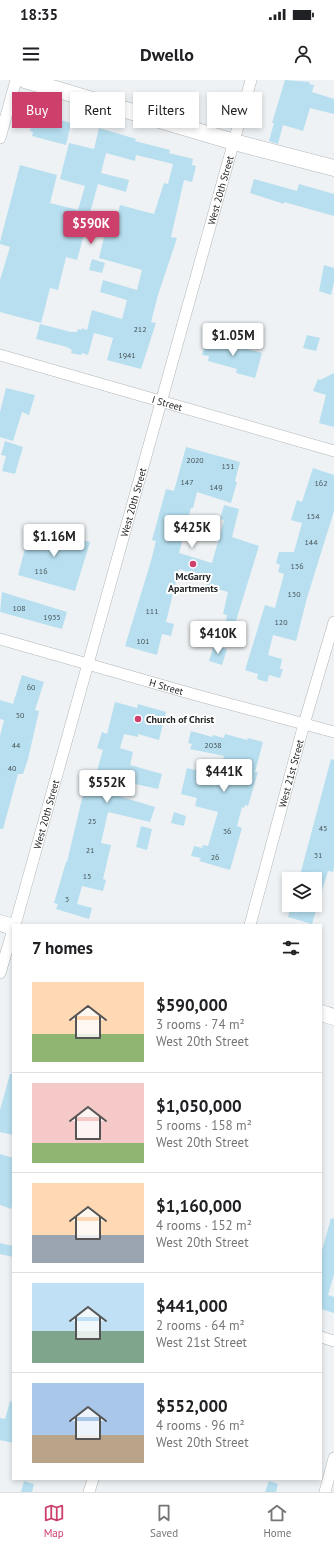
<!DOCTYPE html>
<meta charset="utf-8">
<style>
body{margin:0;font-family:"PT Sans",sans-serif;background:#f6f6f6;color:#202124;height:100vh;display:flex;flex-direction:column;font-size:15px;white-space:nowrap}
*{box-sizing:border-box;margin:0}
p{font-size:13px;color:#757577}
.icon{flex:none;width:22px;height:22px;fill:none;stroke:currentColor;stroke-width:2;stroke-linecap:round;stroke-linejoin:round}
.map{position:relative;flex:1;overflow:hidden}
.sheet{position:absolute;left:12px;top:844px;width:310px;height:556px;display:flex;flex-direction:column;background:#fff;border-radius:0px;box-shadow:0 2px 6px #0003}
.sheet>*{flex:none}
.top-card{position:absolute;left:12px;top:12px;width:310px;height:36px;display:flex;gap:8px}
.tools{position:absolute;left:282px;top:792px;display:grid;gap:8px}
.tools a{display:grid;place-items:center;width:40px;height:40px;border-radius:0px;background:#fff;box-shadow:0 2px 6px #0003;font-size:20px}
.price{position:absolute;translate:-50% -34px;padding:0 9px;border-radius:4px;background:#fff;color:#222;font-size:13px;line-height:26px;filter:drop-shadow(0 1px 2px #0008)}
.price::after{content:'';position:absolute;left:50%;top:24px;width:12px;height:9px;margin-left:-6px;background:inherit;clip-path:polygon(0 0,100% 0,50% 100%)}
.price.on{background:#ce406c;color:#fff}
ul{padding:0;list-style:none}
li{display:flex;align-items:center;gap:12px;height:100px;padding:0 20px}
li+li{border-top:1px solid #e0e0e0}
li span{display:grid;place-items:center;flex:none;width:112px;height:80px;border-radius:0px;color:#555}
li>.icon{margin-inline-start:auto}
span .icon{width:48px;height:48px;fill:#fffc;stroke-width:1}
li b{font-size:17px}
h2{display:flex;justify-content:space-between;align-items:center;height:48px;padding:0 20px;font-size:17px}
.pill{padding:0 14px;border-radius:0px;background:#fff;box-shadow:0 2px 6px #0003;font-size:14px;line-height:36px}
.pill.on{background:#ce406c;color:#fff}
.status{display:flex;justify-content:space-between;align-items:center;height:28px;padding:0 20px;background:#fff;direction:ltr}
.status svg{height:11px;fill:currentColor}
header{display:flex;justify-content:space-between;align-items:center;height:52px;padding:0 20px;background:#fff;font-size:18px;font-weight:700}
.tab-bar{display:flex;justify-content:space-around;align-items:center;height:56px;border-top:1px solid #e0e0e0;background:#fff;font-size:11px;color:#757577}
.tab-bar a{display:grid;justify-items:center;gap:2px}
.tab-bar .on{color:#ce406c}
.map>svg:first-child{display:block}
.building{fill:#b7dfef}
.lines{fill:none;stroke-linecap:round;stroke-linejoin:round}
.street-casing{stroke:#b2b6b8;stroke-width:12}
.secondary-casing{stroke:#b2b6b8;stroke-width:17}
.street{stroke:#fff;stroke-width:11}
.secondary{stroke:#fff;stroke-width:16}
.poi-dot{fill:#ce406c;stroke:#fff;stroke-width:1.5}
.labels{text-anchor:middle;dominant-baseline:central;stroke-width:4;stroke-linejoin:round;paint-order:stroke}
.number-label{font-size:8px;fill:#485458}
.street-label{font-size:10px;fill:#232526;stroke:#fff}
.poi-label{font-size:10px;font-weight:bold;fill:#232526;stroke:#fff}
</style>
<div class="status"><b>18:35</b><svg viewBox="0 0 49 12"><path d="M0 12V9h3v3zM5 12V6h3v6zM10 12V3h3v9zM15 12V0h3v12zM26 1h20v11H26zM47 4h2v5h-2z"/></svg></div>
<header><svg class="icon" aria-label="menu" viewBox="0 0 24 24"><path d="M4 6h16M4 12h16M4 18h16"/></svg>Dwello<svg class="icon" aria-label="person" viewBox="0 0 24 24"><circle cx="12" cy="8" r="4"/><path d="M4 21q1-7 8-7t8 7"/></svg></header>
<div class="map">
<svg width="334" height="1412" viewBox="0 0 334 1412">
<rect width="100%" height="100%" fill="#eef2f4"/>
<!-- building -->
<path class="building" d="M 285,0 L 310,2 L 309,4 L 314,5 L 312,12 L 334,19 L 334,34 L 310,28 L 303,51 L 283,45 L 278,64 L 269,61 L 274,43 L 272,43 Z
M 35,33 L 71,43 L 66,65 L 32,56 L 33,52 L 30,51 Z
M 99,48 L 136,59 L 135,61 L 170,70 L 169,73 L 193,79 L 192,85 L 196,86 L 192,102 L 184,100 L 171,157 L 177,158 L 158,215 L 151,242 L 156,243 L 141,289 L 107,280 L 113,258 L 94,253 L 88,275 L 82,273 L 81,275 L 71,273 L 72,270 L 67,267 L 36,259 L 40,244 L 71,252 L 77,252 L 78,249 L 82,250 L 82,248 L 87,250 L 92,230 L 122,239 L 127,220 L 100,212 L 103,200 L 137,210 L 142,190 L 99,178 L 106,149 L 113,151 L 120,125 L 154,134 L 164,103 L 168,104 L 173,84 L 136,75 L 135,81 L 106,73 L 101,93 L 129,100 L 126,112 L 98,104 L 77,180 L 66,177 L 58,210 L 50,208 L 41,243 L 0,232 L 0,200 L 10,167 L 0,164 L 0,162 L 20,85 L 57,95 L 50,123 L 78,130 L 85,106 L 60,99 L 69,63 L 94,69 Z
M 254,99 L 297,111 L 299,104 L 334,114 L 334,136 L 284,122 L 284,124 L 250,113 Z
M 92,179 L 105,183 L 102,193 L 89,190 Z
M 324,185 L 334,188 L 334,202 L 331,215 L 319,211 Z
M 307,255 L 320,258 L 316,271 L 303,268 Z
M 214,260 L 262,273 L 255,298 L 236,293 L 237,289 L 208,281 L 209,276 L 202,275 L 206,261 L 213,263 Z
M 334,293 L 334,347 L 319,343 L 326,315 L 313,311 L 318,299 L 320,300 Z
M 6,308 L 35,315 L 29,335 L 22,332 L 13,361 L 0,357 L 0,332 Z
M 5,361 L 23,367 L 15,394 L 2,391 L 6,376 L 1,375 Z
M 186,367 L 240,382 L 235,401 L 237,402 L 231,423 L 197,412 L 193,428 L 191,428 L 179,473 L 212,483 L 224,440 L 220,439 L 224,425 L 239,429 L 232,457 L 259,466 L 235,544 L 226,541 L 227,535 L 223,534 L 228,512 L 206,506 L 209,498 L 179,489 L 166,542 L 174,544 L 171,556 L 162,554 L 157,575 L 125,566 L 151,481 L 156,461 L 152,460 L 166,409 L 174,411 Z
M 313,388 L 334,395 L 334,431 L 307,518 L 296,561 L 273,555 L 268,575 L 282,579 L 280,589 L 283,589 L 280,598 L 269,595 L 267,602 L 257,599 L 258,594 L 245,590 L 265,525 L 275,528 L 284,494 L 278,492 L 280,485 L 276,483 L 279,472 L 294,472 L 302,443 L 291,440 L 297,420 L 302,422 Z
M 31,446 L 90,462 L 75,511 L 18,495 Z
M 2,512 L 67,532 L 62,549 L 0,532 Z
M 214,565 L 227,569 L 222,585 L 209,581 Z
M 22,595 L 44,602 L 35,630 L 39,631 L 28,679 L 23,694 L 18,694 L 3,749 L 0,749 L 0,656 L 4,640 L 0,639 L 0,620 L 13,624 Z
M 115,622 L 137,628 L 138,624 L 166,632 L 159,660 L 138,654 L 138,657 L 124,654 L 120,668 L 133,672 L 130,685 L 162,694 L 158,709 L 108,698 L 105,712 L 155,727 L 150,742 L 108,732 L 101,763 L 111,765 L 103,799 L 106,800 L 103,811 L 82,806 L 77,824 L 92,828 L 89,839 L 56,829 L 58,824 L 54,823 L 66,782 L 67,782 L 86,702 L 93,704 L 103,670 L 97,668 L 102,652 L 107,654 Z
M 191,651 L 212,657 L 213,655 L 224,658 L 225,654 L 247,660 L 248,658 L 263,662 L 255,692 L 258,692 L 248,726 L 245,725 L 244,728 L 242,727 L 237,746 L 242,748 L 230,790 L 199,781 L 201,778 L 191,776 L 194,766 L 202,768 L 203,765 L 208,766 L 218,732 L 195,726 L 197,718 L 181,714 L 187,688 L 200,691 L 198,701 L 216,706 L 224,676 L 190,669 L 192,664 L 188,663 Z
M 331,679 L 334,680 L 334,786 L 333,792 L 328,791 L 312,844 L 288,837 L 291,825 L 315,825 L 315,799 L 299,799 Z
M 174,732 L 186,736 L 184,746 L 171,743 Z
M 141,746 L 152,749 L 147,770 L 136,767 Z
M 10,994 L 13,994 L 13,1055 L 0,1052 L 0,1030 Z
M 0,1074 L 13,1078 L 13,1121 L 11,1129 L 0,1125 Z
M 331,1138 L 334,1139 L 334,1194 L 328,1215 L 334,1217 L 334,1233 L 321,1229 L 321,1174 Z
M 0,1163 L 13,1166 L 13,1177 L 0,1174 Z
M 10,1321 L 13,1322 L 13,1363 L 0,1360 L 0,1338 L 5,1339 Z
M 24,1401 L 34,1404 L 32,1412 L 21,1412 Z
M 269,1401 L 278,1404 L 276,1412 L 265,1412 Z"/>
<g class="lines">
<!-- street casing -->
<g class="street-casing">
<g id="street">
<path d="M 0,58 L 16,0"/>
<path id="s1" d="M 0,275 L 334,371"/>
<path id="s2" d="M 0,559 L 196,615 L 334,652"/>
<path id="s3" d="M 15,845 L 251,0"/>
<path id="s4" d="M 250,845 L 304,644 L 334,542"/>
<path d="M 0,893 L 13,850"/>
<path d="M 321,1257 L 334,1261"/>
<path d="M 89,1412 L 93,1399"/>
<path d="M 325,1412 L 334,1378"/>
</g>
</g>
<!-- secondary casing -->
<g class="secondary-casing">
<path id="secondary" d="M 25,0 L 234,62 L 334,88
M 0,843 L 13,847
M 321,933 L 334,937"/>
</g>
<!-- street -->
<use href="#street" class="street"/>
<!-- secondary -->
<use href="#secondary" class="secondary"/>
</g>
<!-- markers -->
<g class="poi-dot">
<circle cx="193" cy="484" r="4"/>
<circle cx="138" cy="639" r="4"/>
</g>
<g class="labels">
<!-- number labels -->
<g class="number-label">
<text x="140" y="249">212</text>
<text x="127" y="275">1941</text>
<text x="195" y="380">2020</text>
<text x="228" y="386">151</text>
<text x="187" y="402">147</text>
<text x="321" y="403">162</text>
<text x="216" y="407">149</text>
<text x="313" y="436">154</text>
<text x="311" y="462">144</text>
<text x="297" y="486">136</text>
<text x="41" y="491">116</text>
<text x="294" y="514">130</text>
<text x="19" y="528">108</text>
<text x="152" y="531">111</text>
<text x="52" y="537">1935</text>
<text x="281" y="542">120</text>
<text x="143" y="561">101</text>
<text x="31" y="607">60</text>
<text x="20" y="635">50</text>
<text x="16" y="665">44</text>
<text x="213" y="665">2038</text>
<text x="12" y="688">40</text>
<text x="92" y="741">25</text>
<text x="323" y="748">45</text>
<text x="227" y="751">36</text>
<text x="90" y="770">21</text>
<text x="318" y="775">31</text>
<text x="215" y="777">26</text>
<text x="87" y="796">15</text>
<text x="67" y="819">3</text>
</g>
<!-- street labels -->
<g class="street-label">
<text stroke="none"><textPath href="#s3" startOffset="763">West 20th Street</textPath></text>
<text stroke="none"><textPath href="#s1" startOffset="174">I Street</textPath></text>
<text stroke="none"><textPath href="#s3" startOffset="439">West 20th Street</textPath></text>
<text stroke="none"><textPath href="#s2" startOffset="173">H Street</textPath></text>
<text stroke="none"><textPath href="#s4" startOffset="157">West 21st Street</textPath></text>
<text stroke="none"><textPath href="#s3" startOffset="115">West 20th Street</textPath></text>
</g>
<!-- poi labels -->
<g class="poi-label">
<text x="193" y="496">McGarry<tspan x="193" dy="12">Apartments</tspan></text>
<text x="146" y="639" text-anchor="start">Church of Christ</text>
</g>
</g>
</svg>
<div class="tools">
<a><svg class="icon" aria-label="layers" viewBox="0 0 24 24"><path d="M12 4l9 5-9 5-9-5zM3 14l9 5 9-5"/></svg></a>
</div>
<b class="price on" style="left:91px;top:165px">$590K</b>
<b class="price" style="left:233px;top:277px">$1.05M</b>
<b class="price" style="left:192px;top:469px">$425K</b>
<b class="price" style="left:54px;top:478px">$1.16M</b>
<b class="price" style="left:218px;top:575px">$410K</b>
<b class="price" style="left:224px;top:713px">$441K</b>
<b class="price" style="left:107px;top:724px">$552K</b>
<div class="top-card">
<a class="pill on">Buy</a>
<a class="pill">Rent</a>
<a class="pill">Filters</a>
<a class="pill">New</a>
</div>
<section class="sheet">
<h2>7 homes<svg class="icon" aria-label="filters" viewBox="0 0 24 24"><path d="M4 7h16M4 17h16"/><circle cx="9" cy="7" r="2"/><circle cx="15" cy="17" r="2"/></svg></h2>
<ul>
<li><span style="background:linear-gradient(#ffd9b3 65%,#8fb573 0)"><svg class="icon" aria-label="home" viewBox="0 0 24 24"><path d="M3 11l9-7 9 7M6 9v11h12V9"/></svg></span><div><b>$590,000</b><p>3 rooms · 74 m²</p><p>West 20th Street</p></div></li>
<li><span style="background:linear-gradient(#f6c9c9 75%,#8fb573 0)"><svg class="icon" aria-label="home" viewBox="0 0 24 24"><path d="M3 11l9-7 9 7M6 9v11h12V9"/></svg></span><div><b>$1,050,000</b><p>5 rooms · 158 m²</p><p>West 20th Street</p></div></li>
<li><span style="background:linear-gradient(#ffd9b3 65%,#9aa5b1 0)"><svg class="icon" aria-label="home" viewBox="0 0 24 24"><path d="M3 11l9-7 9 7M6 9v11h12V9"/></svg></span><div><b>$1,160,000</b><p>4 rooms · 152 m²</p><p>West 20th Street</p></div></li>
<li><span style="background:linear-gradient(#bfe0f5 60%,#7fa58c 0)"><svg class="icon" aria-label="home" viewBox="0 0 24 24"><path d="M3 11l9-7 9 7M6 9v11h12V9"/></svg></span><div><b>$441,000</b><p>2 rooms · 64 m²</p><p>West 21st Street</p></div></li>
<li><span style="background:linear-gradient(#a9c7e8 65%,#b9a48a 0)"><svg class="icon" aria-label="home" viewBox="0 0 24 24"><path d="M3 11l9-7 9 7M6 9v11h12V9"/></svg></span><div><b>$552,000</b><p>4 rooms · 96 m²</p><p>West 20th Street</p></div></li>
</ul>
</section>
</div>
<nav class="tab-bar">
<a class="on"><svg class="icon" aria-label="map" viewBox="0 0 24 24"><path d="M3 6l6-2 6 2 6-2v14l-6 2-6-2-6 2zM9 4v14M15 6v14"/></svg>Map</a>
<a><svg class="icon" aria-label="saved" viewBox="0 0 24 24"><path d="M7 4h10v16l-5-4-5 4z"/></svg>Saved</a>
<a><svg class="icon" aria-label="home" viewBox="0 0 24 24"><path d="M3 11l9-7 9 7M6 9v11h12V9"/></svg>Home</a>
</nav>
